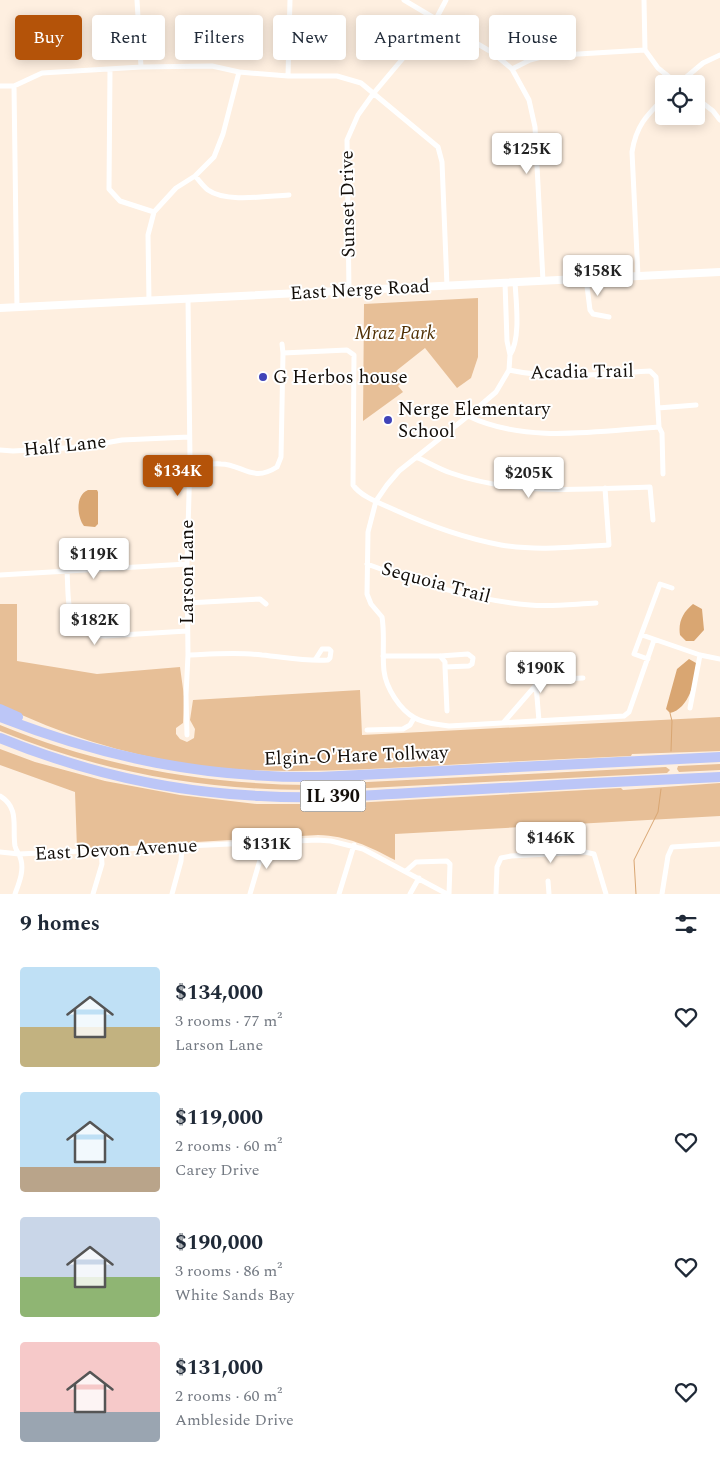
<!DOCTYPE html>
<meta charset="utf-8">
<style>
body{margin:0;font-family:Spectral,serif;background:#f6f6f7;color:#1f2937;height:100vh;display:flex;flex-direction:column;font-size:19px;white-space:nowrap}
*{box-sizing:border-box;margin:0}
p{font-size:16px;color:#747a83}
.icon{flex:none;width:28px;height:28px;fill:none;stroke:currentColor;stroke-width:2;stroke-linecap:round;stroke-linejoin:round}
.map{position:relative;height:894px;overflow:hidden}
.details{display:flex;flex-direction:column;background:#fff;flex:1}
.details>*{flex:none}
.hud{position:absolute;left:15px;top:15px;width:690px;height:45px;display:flex;gap:10px}
.fabs{position:absolute;left:655px;top:75px;display:grid;gap:10px}
.fabs a{display:grid;place-items:center;width:50px;height:50px;border-radius:5px;background:#fff;box-shadow:0 2px 12px #0003;font-size:25px}
.price{position:absolute;translate:-50% -42px;padding:0 11px;border-radius:5px;background:#fff;color:#222;font-size:16px;line-height:32px;filter:drop-shadow(0 1px 2px #0008)}
.price::after{content:'';position:absolute;left:50%;top:30px;width:15px;height:11px;margin-left:-8px;background:inherit;clip-path:polygon(0 0,100% 0,50% 100%)}
.price.active{background:#b45309;color:#fff}
ul{padding:0;list-style:none}
li{display:flex;align-items:center;gap:15px;height:125px;padding:0 20px}
li span{display:grid;place-items:center;flex:none;width:140px;height:100px;border-radius:5px;color:#555}
li>.icon{margin-inline-start:auto}
span .icon{width:60px;height:60px;fill:#fffc;stroke-width:1}
li b{font-size:21px}
h2{display:flex;justify-content:space-between;align-items:center;height:60px;padding:0 20px;font-size:21px}
.chip{padding:0 18px;border-radius:5px;background:#fff;box-shadow:0 2px 12px #0003;font-size:18px;line-height:45px}
.chip.active{background:#b45309;color:#fff}
.map>svg:first-child{display:block}
.green{fill:#e7bf97}
.water{fill:#d9a672}
.lines{fill:none;stroke-linecap:round;stroke-linejoin:round}
.stream{stroke:#d9a672;stroke-width:1}
.street{stroke:#fff;stroke-width:5}
.secondary{stroke:#fff;stroke-width:8}
.highway{stroke:#bcc6f7;stroke-width:10}
.poi-dot{fill:#4043b8;stroke:#fff;stroke-width:2}
.labels{text-anchor:middle;dominant-baseline:central;stroke-width:4;stroke-linejoin:round;paint-order:stroke}
.shield{fill:#fff;stroke:#5a5653;stroke-width:1}
.shield-label{font-size:18px;font-weight:bold;fill:#130e09}
.street-label{font-size:19px;fill:#130e09;stroke:#fff}
.park-label{font-size:19px;font-style:italic;fill:#502f03;stroke:#fff}
.poi-label{font-size:19px;fill:#130e09;stroke:#fff;text-anchor:start}
</style>
<div class="map">
<svg width="720" height="894" viewBox="0 0 720 894">
<rect width="100%" height="100%" fill="#feefe0"/>
<!-- green -->
<path class="green" d="M 478,298 L 478,357 L 471,378 L 457,388 L 425,348 L 396,371 L 403,381 L 398,386 L 403,392 L 363,421 L 364,304 Z
M 0,604 L 17,604 L 17,661 L 97,674 L 180,667 L 184,696 L 183,723 L 176,728 L 176,734 L 180,739 L 187,742 L 194,738 L 195,729 L 190,720 L 193,700 L 360,690 L 362,735 L 720,717 L 720,751 L 632,754 L 631,756 C 563,759 496,762 428,766 C 367,769 307,773 247,770 C 159,765 79,743 0,705 Z
M 0,725 C 99,766 202,784 309,785 L 666,767 L 670,770 L 667,773 L 348,789 C 226,794 113,777 0,731 Z
M 0,749 L 35,762 L 105,781 L 180,795 L 257,804 L 335,804 L 621,788 L 623,790 L 720,783 L 720,816 L 395,834 L 395,860 C 368,846 348,836 318,835 L 77,849 L 75,792 L 0,765 Z
M 720,764 L 720,770 L 679,772 L 677,769 L 678,766 Z"/>
<!-- water -->
<path class="water" d="M 88,490 L 97,490 L 98,492 L 98,524 L 95,527 L 84,526 C 77,517 75,495 88,490 Z
M 693,604 L 702,609 L 704,630 L 694,641 L 686,641 L 680,635 C 678,622 683,612 693,604 Z
M 689,659 L 696,663 C 696,680 689,709 670,713 L 666,709 L 677,669 Z"/>
<g class="lines">
<!-- stream -->
<path class="stream" d="M 670,713 L 672,721 L 671,751
M 636,894 L 634,860 L 658,812 L 661,789"/>
<!-- street -->
<path class="street" d="M 137,0 L 141,67
M 404,0 L 493,53 L 512,69 L 529,100 L 535,127 L 543,281
M 644,0 L 645,50 L 658,68 L 678,84
M 512,69 L 530,60 L 545,56 L 645,50
M 110,70 L 109,189 L 120,201 L 154,212
M 288,76 L 290,0
M 678,84 L 703,63 L 720,55
M 0,86 L 14,86 L 42,73 L 141,67 L 212,66 L 239,72 L 288,76 L 337,76 L 361,83 L 438,147 L 442,162 L 447,286
M 14,86 L 17,308
M 696,98 L 713,111 L 720,120
M 195,176 C 199,180 203,186 208,190 C 226,203 267,196 289,195
M 638,276 L 632,152 C 636,126 646,116 664,98
M 586,278 L 590,310 L 593,314 L 609,317
M 505,283 L 507,341 L 510,355 C 521,338 516,302 515,282
M 349,291 L 347,140 L 358,115 L 373,94 L 436,19 L 446,0
M 149,301 L 148,235 L 154,212 L 176,188 L 195,176 L 214,157 L 223,134 L 239,72
M 282,344 L 283,353
M 510,355 L 509,370 L 496,392 L 468,416 L 399,471 L 387,485 L 376,501 L 368,532 L 367,594 L 371,604 L 382,617 C 385,635 382,653 384,671 C 386,688 400,710 415,718 C 425,724 438,724 449,726 L 624,716 L 629,712 L 654,640
M 509,370 C 555,380 603,374 650,371 L 656,377 L 659,427 L 662,433 L 663,474
M 658,408 L 696,405
M 468,416 C 526,444 597,431 659,427
M 0,450 L 13,451 L 82,447 L 122,440 L 189,437
M 416,457 C 428,462 439,469 451,473 C 516,496 583,489 650,487 L 653,520
M 189,465 C 200,466 210,463 221,464 C 242,464 252,483 277,467 L 281,457 L 283,353 L 347,350 L 354,355 L 353,485 C 361,497 382,504 395,510 C 430,526 464,538 501,545 C 536,551 573,547 609,545 L 605,488
M 367,564 C 420,584 474,600 530,605 C 552,607 574,604 596,603
M 67,571 C 69,602 64,636 105,636 L 187,631
M 0,575 L 187,564
M 187,603 L 260,599 L 266,604
M 642,635 L 700,655 L 720,659
M 188,655 C 213,654 238,652 262,655 C 284,657 306,662 328,660 L 330,658 L 331,651 L 329,649 L 322,649 L 315,660
M 383,656 L 440,656 L 468,654 L 473,658 L 472,664 L 469,666 L 445,667
M 440,656 L 445,662 L 445,667 L 447,711
M 648,659 L 634,654 L 660,584 L 672,588
M 536,685 L 539,721
M 690,708 L 700,655
M 504,722 L 536,685 L 542,680 L 583,678
M 367,730 L 403,729 L 410,725 L 414,718
M 187,735 L 186,695 L 188,655 L 187,564 L 190,460 L 188,299
M 0,796 C 20,808 12,827 15,846 C 16,851 20,854 21,860 C 24,871 19,883 15,894
M 0,852 L 19,854 L 317,840 L 331,841 L 363,849 L 447,894
M 406,871 L 416,862 L 447,861 L 450,864 L 449,894
M 548,881 L 549,894
M 93,894 L 102,864 L 101,850
M 172,894 L 181,861 L 182,847
M 250,894 L 262,853 L 262,843
M 339,894 L 354,845
M 410,894 L 419,878
M 496,894 L 497,867 L 501,858 L 511,856 L 585,852 L 594,854 L 606,894
M 662,894 L 668,856 L 672,847 L 720,844"/>
<!-- secondary -->
<path class="secondary" d="M 0,308 L 720,272"/>
<!-- highway -->
<path class="highway" d="M 0,709 L 18,717
M 0,717 C 104,758 206,778 319,777 L 720,757
M 0,738 C 83,772 171,792 260,796 C 328,800 396,793 464,790 C 549,785 635,781 720,777"/>
</g>
<!-- markers -->
<g class="poi-dot">
<circle cx="263" cy="377" r="5"/>
<circle cx="388" cy="420" r="5"/>
</g>
<g class="labels">
<!-- shield labels -->
<rect class="shield" x="300.5" y="780.5" width="65" height="31" rx="4"/>
<g class="shield-label">
<text x="333" y="796">IL 390</text>
</g>
<!-- street labels -->
<g class="street-label">
<text transform="translate(348 204) rotate(-91)">Sunset Drive</text>
<text transform="translate(360 290) rotate(-3)">East Nerge Road</text>
<text transform="translate(582 372) rotate(-1)">Acadia Trail</text>
<text transform="translate(65 446) rotate(-6)">Half Lane</text>
<text transform="translate(187 572) rotate(-90)">Larson Lane</text>
<text transform="translate(436 583) rotate(15)">Sequoia Trail</text>
<text transform="translate(356 756) rotate(-2)">Elgin-O'Hare Tollway</text>
<text transform="translate(116 850) rotate(-3)">East Devon Avenue</text>
</g>
<!-- park labels -->
<g class="park-label">
<text x="395" y="333">Mraz Park</text>
</g>
<!-- poi labels -->
<g class="poi-label">
<text x="273" y="377">G Herbos house</text>
<text x="398" y="409">Nerge Elementary<tspan x="398" dy="22">School</tspan></text>
</g>
</g>
</svg>
<div class="fabs">
<a><svg class="icon" aria-label="locate" viewBox="0 0 24 24"><circle cx="12" cy="12" r="6"/><path d="M12 2v4M12 18v4M2 12h4M18 12h4"/></svg></a>
</div>
<b class="price" style="left:527px;top:175px">$125K</b>
<b class="price" style="left:598px;top:297px">$158K</b>
<b class="price active" style="left:178px;top:497px">$134K</b>
<b class="price" style="left:529px;top:499px">$205K</b>
<b class="price" style="left:94px;top:580px">$119K</b>
<b class="price" style="left:95px;top:646px">$182K</b>
<b class="price" style="left:541px;top:694px">$190K</b>
<b class="price" style="left:551px;top:864px">$146K</b>
<b class="price" style="left:267px;top:870px">$131K</b>
<div class="hud">
<a class="chip active">Buy</a>
<a class="chip">Rent</a>
<a class="chip">Filters</a>
<a class="chip">New</a>
<a class="chip">Apartment</a>
<a class="chip">House</a>
</div>
</div>
<section class="details">
<h2>9 homes<svg class="icon" aria-label="filters" viewBox="0 0 24 24"><path d="M4 7h16M4 17h16"/><circle cx="9" cy="7" r="2"/><circle cx="15" cy="17" r="2"/></svg></h2>
<ul>
<li><span style="background:linear-gradient(#bfe0f5 60%,#c2b280 0)"><svg class="icon" aria-label="home" viewBox="0 0 24 24"><path d="M3 11l9-7 9 7M6 9v11h12V9"/></svg></span><div><b>$134,000</b><p>3 rooms · 77 m²</p><p>Larson Lane</p></div><svg class="icon" aria-label="heart" viewBox="0 0 24 24"><path d="M12 20l-8-8c-3-5 5-10 8-4 3-6 11-1 8 4z"/></svg></li>
<li><span style="background:linear-gradient(#bfe0f5 75%,#b9a48a 0)"><svg class="icon" aria-label="home" viewBox="0 0 24 24"><path d="M3 11l9-7 9 7M6 9v11h12V9"/></svg></span><div><b>$119,000</b><p>2 rooms · 60 m²</p><p>Carey Drive</p></div><svg class="icon" aria-label="heart" viewBox="0 0 24 24"><path d="M12 20l-8-8c-3-5 5-10 8-4 3-6 11-1 8 4z"/></svg></li>
<li><span style="background:linear-gradient(#c9d6e8 60%,#8fb573 0)"><svg class="icon" aria-label="home" viewBox="0 0 24 24"><path d="M3 11l9-7 9 7M6 9v11h12V9"/></svg></span><div><b>$190,000</b><p>3 rooms · 86 m²</p><p>White Sands Bay</p></div><svg class="icon" aria-label="heart" viewBox="0 0 24 24"><path d="M12 20l-8-8c-3-5 5-10 8-4 3-6 11-1 8 4z"/></svg></li>
<li><span style="background:linear-gradient(#f6c9c9 70%,#9aa5b1 0)"><svg class="icon" aria-label="home" viewBox="0 0 24 24"><path d="M3 11l9-7 9 7M6 9v11h12V9"/></svg></span><div><b>$131,000</b><p>2 rooms · 60 m²</p><p>Ambleside Drive</p></div><svg class="icon" aria-label="heart" viewBox="0 0 24 24"><path d="M12 20l-8-8c-3-5 5-10 8-4 3-6 11-1 8 4z"/></svg></li>
</ul>
</section>
